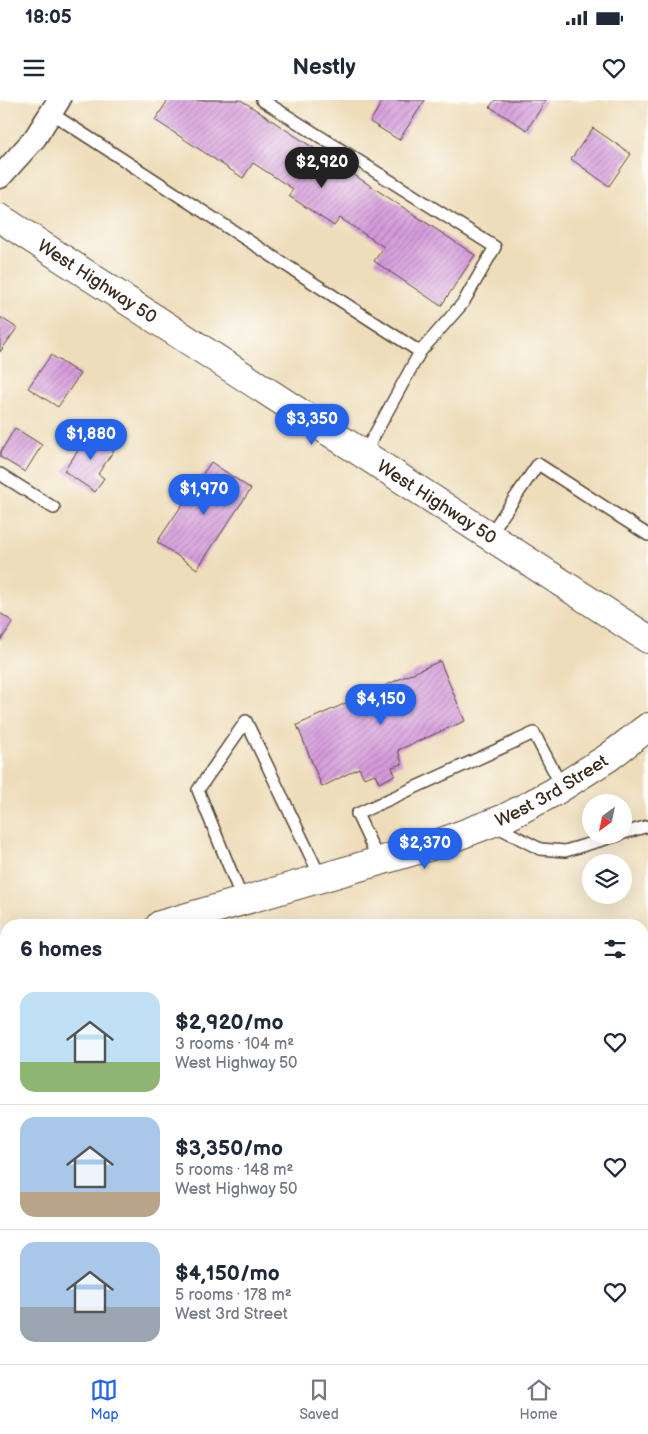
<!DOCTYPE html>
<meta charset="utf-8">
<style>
body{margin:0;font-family:"Balsamiq Sans",sans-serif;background:#f2f2f3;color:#1f2937;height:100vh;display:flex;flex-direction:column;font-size:19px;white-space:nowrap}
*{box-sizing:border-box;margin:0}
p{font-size:16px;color:#747a83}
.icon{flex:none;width:28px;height:28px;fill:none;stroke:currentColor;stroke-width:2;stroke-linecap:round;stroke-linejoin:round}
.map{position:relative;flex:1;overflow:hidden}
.details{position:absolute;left:0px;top:819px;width:649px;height:446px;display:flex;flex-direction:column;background:#fff;border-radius:20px 20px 0 0;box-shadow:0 5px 20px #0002}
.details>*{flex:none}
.needle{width:32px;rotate:213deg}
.fabs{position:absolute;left:582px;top:694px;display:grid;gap:10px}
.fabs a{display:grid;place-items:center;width:50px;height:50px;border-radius:50%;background:#fff;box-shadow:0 5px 20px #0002;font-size:25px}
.price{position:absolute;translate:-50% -42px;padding:0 11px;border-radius:18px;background:#2563eb;color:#fff;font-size:16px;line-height:32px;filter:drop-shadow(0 1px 2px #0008)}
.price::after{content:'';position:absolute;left:50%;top:30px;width:15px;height:11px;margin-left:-8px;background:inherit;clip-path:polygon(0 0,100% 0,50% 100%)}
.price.selected{background:#222;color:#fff}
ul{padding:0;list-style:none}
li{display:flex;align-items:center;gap:15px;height:125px;padding:0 20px}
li+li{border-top:1px solid #e0e1e3}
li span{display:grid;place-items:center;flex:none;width:140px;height:100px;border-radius:15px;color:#555}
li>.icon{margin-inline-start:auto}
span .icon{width:60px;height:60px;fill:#fffc;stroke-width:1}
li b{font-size:21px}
h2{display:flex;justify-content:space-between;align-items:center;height:60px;padding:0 20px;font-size:21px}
.status{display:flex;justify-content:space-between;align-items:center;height:35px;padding:0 25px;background:#fff;direction:ltr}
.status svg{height:14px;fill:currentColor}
header{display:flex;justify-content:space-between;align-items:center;height:65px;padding:0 20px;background:#fff;font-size:22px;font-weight:700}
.tab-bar{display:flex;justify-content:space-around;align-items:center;height:70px;border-top:1px solid #e0e1e3;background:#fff;font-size:14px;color:#747a83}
.tab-bar a{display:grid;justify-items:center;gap:2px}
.tab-bar .selected{color:#2563eb}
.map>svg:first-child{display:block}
.park{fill:url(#park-tufts);stroke:#747b48}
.building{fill:url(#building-hatch)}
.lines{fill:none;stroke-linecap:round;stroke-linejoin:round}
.lane-casing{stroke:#564535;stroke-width:14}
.street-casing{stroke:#564535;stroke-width:25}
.secondary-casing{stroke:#564535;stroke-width:30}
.lane{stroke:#fff;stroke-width:11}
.street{stroke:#fff;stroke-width:22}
.secondary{stroke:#fff;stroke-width:28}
.labels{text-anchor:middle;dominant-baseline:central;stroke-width:4;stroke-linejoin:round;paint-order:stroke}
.street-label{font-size:18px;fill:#3b2a1e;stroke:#fdfcf7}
</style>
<div class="status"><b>18:05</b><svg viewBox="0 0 49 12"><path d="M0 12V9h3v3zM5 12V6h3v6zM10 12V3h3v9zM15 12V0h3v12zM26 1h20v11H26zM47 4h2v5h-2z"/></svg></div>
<header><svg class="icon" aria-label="menu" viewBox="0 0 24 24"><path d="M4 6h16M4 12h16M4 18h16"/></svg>Nestly<svg class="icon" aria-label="heart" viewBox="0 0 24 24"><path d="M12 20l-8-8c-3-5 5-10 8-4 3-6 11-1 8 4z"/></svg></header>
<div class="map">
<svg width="648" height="1264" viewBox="0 0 648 1264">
<defs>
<pattern id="park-tufts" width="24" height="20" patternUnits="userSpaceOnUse" patternTransform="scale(1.25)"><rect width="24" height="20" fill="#accc73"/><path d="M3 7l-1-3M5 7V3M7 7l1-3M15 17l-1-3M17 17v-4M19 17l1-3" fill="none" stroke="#95af63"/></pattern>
<pattern id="building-hatch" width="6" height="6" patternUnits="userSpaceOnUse" patternTransform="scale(1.25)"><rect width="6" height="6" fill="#d59bdb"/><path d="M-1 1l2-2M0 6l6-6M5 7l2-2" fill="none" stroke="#ae7fb1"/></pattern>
</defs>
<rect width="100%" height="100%" fill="#fdfcf7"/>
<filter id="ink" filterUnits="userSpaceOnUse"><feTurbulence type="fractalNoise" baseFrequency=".02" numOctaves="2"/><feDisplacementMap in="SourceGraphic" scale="10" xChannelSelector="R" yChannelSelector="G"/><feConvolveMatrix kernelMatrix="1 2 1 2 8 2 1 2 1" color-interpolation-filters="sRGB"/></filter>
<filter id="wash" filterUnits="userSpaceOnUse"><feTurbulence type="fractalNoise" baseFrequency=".0096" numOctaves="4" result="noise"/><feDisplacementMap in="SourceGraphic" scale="20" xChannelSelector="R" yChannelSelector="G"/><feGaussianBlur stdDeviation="1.12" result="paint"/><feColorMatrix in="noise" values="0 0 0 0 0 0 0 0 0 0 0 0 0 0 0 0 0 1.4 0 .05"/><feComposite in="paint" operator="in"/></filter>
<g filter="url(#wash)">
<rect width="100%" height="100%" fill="#eeddba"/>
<!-- park -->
<path class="park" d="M 0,1237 L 6,1241 L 6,1259 L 36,1259 L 45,1264 L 0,1264 Z"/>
<g id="blocks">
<!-- building -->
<path class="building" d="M 168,0 L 241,0 L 475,155 L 441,206 L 374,161 L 384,147 L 340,118 L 334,126 L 289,96 L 293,89 L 253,63 L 243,78 L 155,20 Z
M 383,0 L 425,0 L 399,40 L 370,22 Z
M 495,0 L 546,0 L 527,30 L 490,7 Z
M 593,28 L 631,54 L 609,86 L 571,59 Z
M 0,217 L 17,228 L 0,252 Z
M 51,255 L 80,274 L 58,307 L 28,288 Z
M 15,328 L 42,345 L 25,372 L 0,357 L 0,353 Z
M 92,330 L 116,347 L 98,374 L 104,378 L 95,392 L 64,371 Z
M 211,362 L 251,389 L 197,469 L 157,442 Z
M 0,513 L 13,522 L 0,541 Z
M 440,561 L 465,621 L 398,650 L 402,664 L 392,667 L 395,675 L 379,683 L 375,674 L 364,678 L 359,668 L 322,687 L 297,625 Z"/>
</g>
</g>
<g filter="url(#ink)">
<use href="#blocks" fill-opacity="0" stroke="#564535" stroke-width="1"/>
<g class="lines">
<!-- lane casing -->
<g class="lane-casing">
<path id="lane" d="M 262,0 L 495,147 L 463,203 L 420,252
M 51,13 L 420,252 L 364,354
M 0,374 L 54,408
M 489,436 L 538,364 L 648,435
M 494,725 L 540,749 L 565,751 L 619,735
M 624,733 L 648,726
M 379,761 L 357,714 L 534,633 L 562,687
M 243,801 L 198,690 L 246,621 L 321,778
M 0,972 L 6,980"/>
</g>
<!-- street casing -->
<g class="street-casing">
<path id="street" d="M 0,77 L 35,38 L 59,0
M 642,961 L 648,952
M 446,1264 L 449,1259"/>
</g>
<!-- secondary casing -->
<g class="secondary-casing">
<g id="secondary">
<path id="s1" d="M 0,118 L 648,539"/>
<path id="s2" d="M 160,825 L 431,746 L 505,718 L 554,692 L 609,657 L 648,627"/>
<path d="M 0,862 L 6,861"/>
</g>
</g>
<!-- lane -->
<use href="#lane" class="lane"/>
<!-- street -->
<use href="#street" class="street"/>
<!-- secondary -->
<use href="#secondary" class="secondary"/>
</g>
</g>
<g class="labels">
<!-- street labels -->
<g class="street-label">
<text stroke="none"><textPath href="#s1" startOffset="116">West Highway 50</textPath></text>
<text stroke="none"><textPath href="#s1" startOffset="521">West Highway 50</textPath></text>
<text stroke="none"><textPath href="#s2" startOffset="415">West 3rd Street</textPath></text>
</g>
</g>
</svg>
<div class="fabs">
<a><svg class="needle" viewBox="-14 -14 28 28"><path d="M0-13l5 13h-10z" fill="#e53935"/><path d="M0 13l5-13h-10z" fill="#747a83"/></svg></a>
<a><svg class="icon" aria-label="layers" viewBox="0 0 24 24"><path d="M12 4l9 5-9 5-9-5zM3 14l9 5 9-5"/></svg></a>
</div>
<b class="price selected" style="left:322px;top:89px">$2,920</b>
<b class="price" style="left:312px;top:346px">$3,350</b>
<b class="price" style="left:91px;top:361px">$1,880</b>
<b class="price" style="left:204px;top:416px">$1,970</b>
<b class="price" style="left:381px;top:626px">$4,150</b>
<b class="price" style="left:425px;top:770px">$2,370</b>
<section class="details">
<h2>6 homes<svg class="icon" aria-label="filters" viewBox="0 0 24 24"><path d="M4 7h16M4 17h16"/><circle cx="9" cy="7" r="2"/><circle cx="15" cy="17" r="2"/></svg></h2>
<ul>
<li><span style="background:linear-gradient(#bfe0f5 70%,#8fb573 0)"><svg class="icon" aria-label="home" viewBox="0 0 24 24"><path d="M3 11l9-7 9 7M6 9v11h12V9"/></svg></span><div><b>$2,920/mo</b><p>3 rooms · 104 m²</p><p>West Highway 50</p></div><svg class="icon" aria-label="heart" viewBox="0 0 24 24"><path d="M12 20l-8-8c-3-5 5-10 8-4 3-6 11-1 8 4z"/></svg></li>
<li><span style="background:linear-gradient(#a9c7e8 75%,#b9a48a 0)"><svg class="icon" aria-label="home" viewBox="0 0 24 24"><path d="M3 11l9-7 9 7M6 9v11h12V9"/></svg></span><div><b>$3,350/mo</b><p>5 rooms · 148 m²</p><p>West Highway 50</p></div><svg class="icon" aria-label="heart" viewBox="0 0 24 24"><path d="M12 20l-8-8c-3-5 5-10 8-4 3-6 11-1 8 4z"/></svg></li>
<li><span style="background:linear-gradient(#a9c7e8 65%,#9aa5b1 0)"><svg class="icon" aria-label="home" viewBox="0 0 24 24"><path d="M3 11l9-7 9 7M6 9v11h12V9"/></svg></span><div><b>$4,150/mo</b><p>5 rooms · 178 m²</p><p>West 3rd Street</p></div><svg class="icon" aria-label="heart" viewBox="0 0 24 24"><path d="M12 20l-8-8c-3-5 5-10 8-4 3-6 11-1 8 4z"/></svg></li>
</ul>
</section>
</div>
<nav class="tab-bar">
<a class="selected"><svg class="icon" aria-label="map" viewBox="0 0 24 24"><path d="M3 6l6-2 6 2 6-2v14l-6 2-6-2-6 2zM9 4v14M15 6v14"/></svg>Map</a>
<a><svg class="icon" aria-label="saved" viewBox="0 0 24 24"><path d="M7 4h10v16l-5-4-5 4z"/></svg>Saved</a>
<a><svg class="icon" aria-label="home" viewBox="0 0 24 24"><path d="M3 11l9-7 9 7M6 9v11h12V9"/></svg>Home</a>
</nav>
